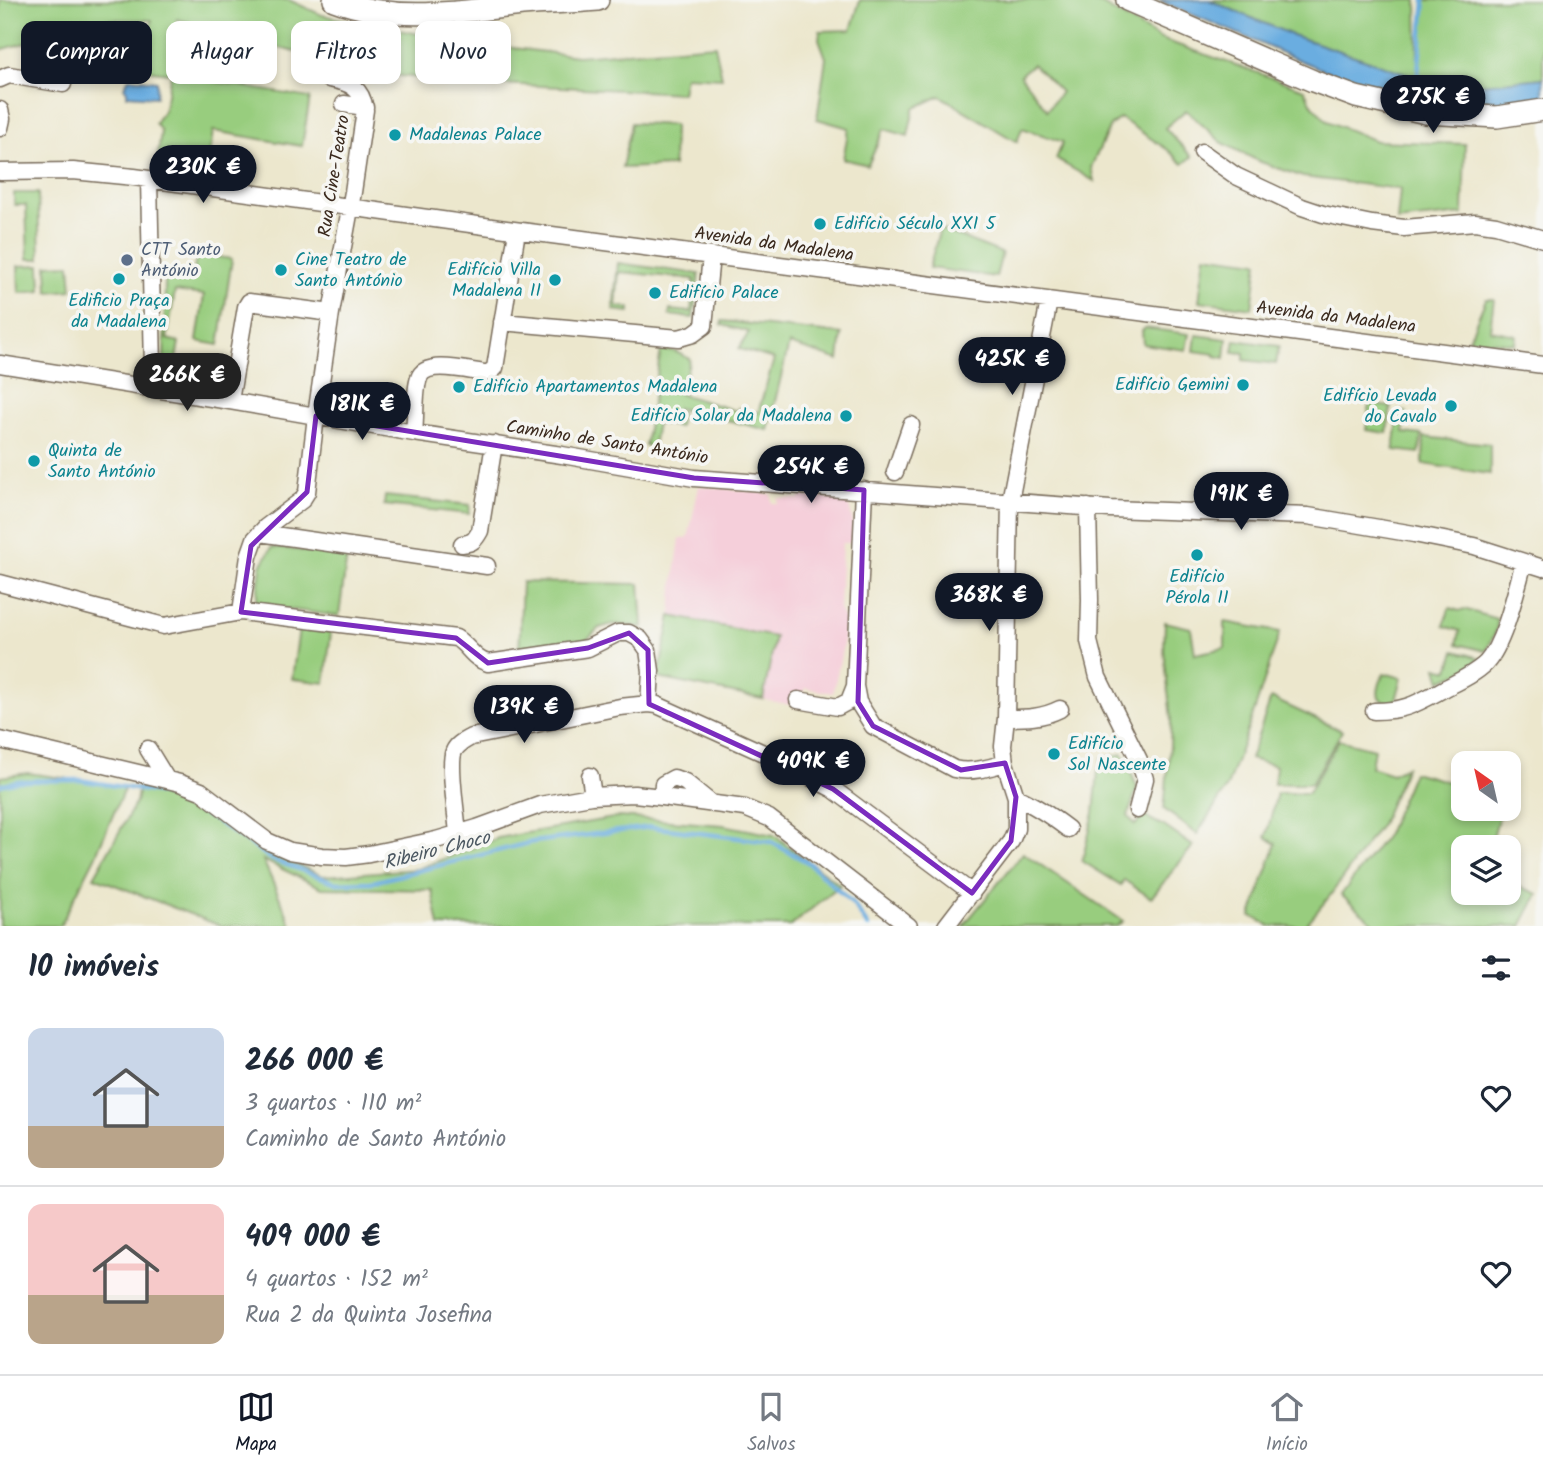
<!DOCTYPE html>
<html lang="pt">
<meta charset="utf-8">
<style>
body{margin:0;font-family:Kalam,sans-serif;background:#f6f6f7;color:#1f2937;height:100vh;display:flex;flex-direction:column;font-size:26px;white-space:nowrap}
*{box-sizing:border-box;margin:0}
p{font-size:23px;color:#747a83}
.icon{flex:none;width:38px;height:38px;fill:none;stroke:currentColor;stroke-width:2;stroke-linecap:round;stroke-linejoin:round}
.map{position:relative;height:926px;overflow:hidden}
.panel{display:flex;flex-direction:column;background:#fff;flex:1}
.panel>*{flex:none}
.guide{position:absolute;left:21px;top:21px;width:700px;height:63px;display:flex;gap:14px}
.needle{width:46px;rotate:326deg}
.buttons{position:absolute;left:1451px;top:751px;display:grid;gap:14px}
.buttons a{display:grid;place-items:center;width:70px;height:70px;border-radius:14px;background:#fff;box-shadow:0 4px 10px #0003;font-size:35px}
.price{position:absolute;translate:-50% -60px;padding:0 16px;border-radius:24px;background:#111827;color:#fff;font-size:23px;line-height:46px;filter:drop-shadow(0 2px 4px #0008)}
.price::after{content:'';position:absolute;left:50%;top:42px;width:21px;height:16px;margin-left:-10px;background:inherit;clip-path:polygon(0 0,100% 0,50% 100%)}
.price.active{background:#222;color:#fff}
ul{padding:0;list-style:none}
li{display:flex;align-items:center;gap:21px;height:175px;padding:0 28px}
li+li{border-top:2px solid #e0e1e3}
li span{display:grid;place-items:center;flex:none;width:196px;height:140px;border-radius:14px;color:#555}
li>.icon{margin-inline-start:auto}
span .icon{width:84px;height:84px;fill:#fffc;stroke-width:1}
li b{font-size:30px}
h2{display:flex;justify-content:space-between;align-items:center;height:84px;padding:0 28px;font-size:30px}
.chip{padding:0 24px;border-radius:14px;background:#fff;box-shadow:0 4px 10px #0003;font-size:24px;line-height:63px}
.chip.active{background:#111827;color:#fff}
.dock{display:flex;justify-content:space-around;align-items:center;height:98px;border-top:2px solid #e0e1e3;background:#fff;font-size:19px;color:#747a83}
.dock a{display:grid;justify-items:center;gap:4px}
.dock .active{color:#111827}
.map>svg:first-child{display:block}
.built{fill:#f5cfda}
.green{fill:#98cd7e;stroke:#6a7c4e;stroke-width:2;fill-rule:evenodd}
.water{fill:#6bade0;stroke:#536c7f;stroke-width:2}
.lines{fill:none;stroke-linecap:round;stroke-linejoin:round}
.stream{stroke:#6bade0;stroke-width:4.5}
.minor-casing{stroke:#796c5b;stroke-width:19}
.major-casing{stroke:#796c5b;stroke-width:24}
.minor{stroke:#fff;stroke-width:16}
.major{stroke:#fff;stroke-width:21}
.marked{fill:none;stroke:#7b2cbf;stroke-width:5;stroke-linejoin:round}
.culture-dot{fill:#0f9aa8;stroke:#f6f6f2;stroke-width:2.5}
.service-dot{fill:#5c6f8a;stroke:#f6f6f2;stroke-width:2.5}
.labels{text-anchor:middle;dominant-baseline:central;stroke-width:7;stroke-linejoin:round;paint-order:stroke}
.culture-label{font-size:18px;fill:#0d838f;stroke:#f6f6f2;text-anchor:start}
.street-label{font-size:18px;fill:#3b2a1e;stroke:#f6f6f2}
.service-label{font-size:18px;fill:#4e5e75;stroke:#f6f6f2;text-anchor:start}
.water-label{font-size:19px;font-style:italic;fill:#4c5862;stroke:#f6f6f2}
</style>
<div class="map">
<svg width="1543" height="926" viewBox="0 0 1543 926">
<rect width="100%" height="100%" fill="#f6f6f2"/>
<filter id="ink" filterUnits="userSpaceOnUse"><feTurbulence type="fractalNoise" baseFrequency=".0143" numOctaves="2"/><feDisplacementMap in="SourceGraphic" scale="14" xChannelSelector="R" yChannelSelector="G"/><feConvolveMatrix kernelMatrix="1 2 1 2 8 2 1 2 1" color-interpolation-filters="sRGB"/></filter>
<filter id="wash" filterUnits="userSpaceOnUse"><feTurbulence type="fractalNoise" baseFrequency=".00686" numOctaves="4" result="noise"/><feDisplacementMap in="SourceGraphic" scale="28" xChannelSelector="R" yChannelSelector="G"/><feGaussianBlur stdDeviation="1.57" result="paint"/><feColorMatrix in="noise" values="0 0 0 0 0 0 0 0 0 0 0 0 0 0 0 0 0 1.4 0 .05"/><feComposite in="paint" operator="in"/></filter>
<g filter="url(#wash)">
<rect width="100%" height="100%" fill="#ece7cd"/>
<!-- built -->
<path class="built" d="M 699,486 L 771,494 L 772,503 L 778,503 L 778,498 L 799,499 L 802,496 L 841,499 L 849,506 L 853,522 L 852,543 L 842,543 L 839,609 L 845,621 L 843,646 L 833,693 L 806,688 L 796,706 L 658,678 L 671,616 L 673,587 L 680,538 L 688,538 Z"/>
<!-- green -->
<path class="green" d="M 0,0 L 289,0 L 322,15 L 414,33 L 464,42 L 578,56 L 715,45 L 722,78 L 685,76 L 682,93 L 478,83 L 390,75 L 320,59 L 177,19 L 169,73 L 144,70 L 152,20 L 73,19 L 68,65 L 52,64 L 47,23 L 39,39 L 0,50 Z
M 860,0 L 1064,0 L 1101,4 L 1161,39 L 1304,89 L 1313,106 L 1327,121 L 1376,141 L 1465,144 L 1463,214 L 1397,221 L 1400,189 L 1303,177 L 1258,161 L 1221,142 L 1186,110 L 1165,128 L 1192,157 L 1183,164 L 1168,150 L 1120,118 L 1110,126 L 1091,167 L 1094,181 L 1056,159 L 1063,142 L 1022,128 L 1017,142 L 940,96 L 914,108 L 908,136 L 884,129 L 868,165 L 843,159 L 849,128 L 817,119 L 826,58 L 819,39 L 820,31 L 851,30 ZM 1033,64 L 1061,92 L 1047,110 L 1020,75 Z
M 1209,0 L 1417,0 L 1418,68 L 1426,0 L 1543,0 L 1543,78 L 1471,85 L 1417,77 L 1292,35 Z
M 171,74 L 310,98 L 302,146 L 213,131 L 207,172 L 157,164 L 161,131 L 155,123 L 164,110 Z
M 631,123 L 674,125 L 673,166 L 622,168 Z
M 14,193 L 38,193 L 40,259 L 28,259 L 26,205 L 14,205 Z
M 940,229 L 1002,253 L 996,277 L 929,268 Z
M 197,254 L 232,259 L 219,345 L 197,341 L 204,295 L 175,291 L 167,339 L 179,342 L 174,371 L 224,379 L 223,386 L 164,375 L 165,277 L 192,279 Z
M 1205,255 L 1258,262 L 1252,308 L 1199,301 Z
M 618,263 L 699,274 L 693,318 L 669,315 L 670,310 L 691,312 L 694,279 L 619,272 L 616,306 L 630,308 L 630,312 L 613,310 Z
M 70,264 L 72,290 L 48,292 L 47,265 Z
M 40,265 L 41,291 L 19,293 L 18,266 Z
M 1486,299 L 1494,299 L 1490,330 L 1516,335 L 1515,344 L 1469,339 Z
M 722,321 L 842,334 L 839,360 L 789,344 L 768,430 L 677,408 L 677,412 L 681,413 L 679,427 L 657,423 L 653,446 L 645,446 L 661,350 L 674,351 L 690,359 L 680,394 L 737,411 L 738,408 L 755,413 L 758,413 L 774,359 L 739,349 L 749,332 L 722,325 Z
M 1145,328 L 1189,334 L 1186,350 L 1143,344 L 1142,331 Z
M 1196,335 L 1227,339 L 1225,358 L 1215,356 L 1215,354 L 1194,351 Z
M 1235,340 L 1279,346 L 1276,364 L 1244,360 L 1244,353 L 1233,352 Z
M 1370,404 L 1391,407 L 1387,433 L 1366,430 Z
M 1399,411 L 1406,412 L 1404,433 L 1422,435 L 1419,453 L 1394,450 Z
M 1424,437 L 1490,444 L 1490,474 L 1423,464 Z
M 385,496 L 470,505 L 469,514 L 384,505 Z
M 272,547 L 347,556 L 339,616 L 256,605 L 261,566 Z
M 522,582 L 640,584 L 643,627 L 613,624 L 599,628 L 581,645 L 519,654 Z
M 1451,608 L 1459,611 L 1464,609 L 1497,619 C 1499,629 1491,641 1486,651 L 1457,644 L 1460,631 L 1444,626 L 1449,609 Z
M 671,616 L 775,637 L 763,699 L 658,678 Z
M 1165,622 L 1191,628 L 1195,654 L 1225,648 L 1225,622 L 1280,632 L 1255,709 L 1227,787 L 1197,834 L 1164,809 L 1170,746 L 1171,720 L 1164,650 Z
M 299,629 L 331,632 L 325,683 L 292,679 Z
M 1455,651 L 1480,658 L 1460,673 L 1441,681 L 1437,667 L 1449,670 Z
M 1384,673 L 1402,678 L 1395,704 C 1372,703 1377,689 1384,673 Z
M 1271,698 L 1342,731 L 1311,784 L 1274,784 L 1276,766 L 1250,759 Z
M 1339,740 L 1374,749 L 1371,767 L 1392,774 L 1406,767 L 1381,824 L 1329,897 L 1305,926 L 1270,926 L 1251,916 L 1276,844 L 1266,837 L 1277,793 L 1308,793 Z
M 1123,754 L 1137,787 L 1128,816 L 1135,825 L 1144,816 L 1164,826 L 1193,846 L 1151,898 L 1124,880 L 1121,885 L 1082,861 L 1094,813 L 1098,771 L 1102,758 Z
M 1413,772 L 1463,786 L 1463,808 L 1501,809 L 1490,847 L 1463,847 L 1463,892 L 1508,892 L 1509,882 L 1538,894 L 1521,926 L 1371,926 L 1373,922 L 1341,895 L 1387,834 Z
M 28,773 L 125,787 L 95,857 L 60,926 L 0,926 L 0,777 Z
M 139,786 L 175,796 L 251,844 L 323,876 L 417,869 L 498,838 L 619,817 L 723,825 L 774,835 L 840,885 L 791,926 L 439,926 L 432,890 L 322,888 L 263,860 L 292,926 L 221,926 L 94,877 L 136,802 Z
M 1023,853 L 1123,921 L 1117,926 L 963,926 Z"/>
<!-- water -->
<path class="water" d="M 1158,0 L 1209,0 L 1292,35 L 1417,77 L 1471,85 L 1543,78 L 1543,98 C 1436,119 1343,80 1248,38 C 1218,25 1188,13 1158,0 Z
M 129,78 L 157,81 L 156,97 L 127,95 L 127,91 L 124,87 Z"/>
<g class="lines">
<!-- stream -->
<path class="stream" d="M 1417,83 L 1425,0
M 0,785 L 18,781 L 80,780 L 165,794 L 215,820 L 273,860 L 337,883 L 373,882 L 533,842 L 651,827 L 771,842 L 809,863 L 853,904 L 868,926"/>
</g>
</g>
<g filter="url(#ink)">
<g class="lines">
<!-- minor casing -->
<g class="minor-casing">
<path id="minor" d="M 0,79 L 9,75 L 63,84
M 344,104 L 365,107
M 0,110 L 2,119 L 0,128
M 1202,152 L 1236,176 L 1302,207 L 1323,214 L 1372,224 L 1404,228 L 1475,222 L 1496,225 L 1543,239
M 0,172 L 73,171 L 134,177 L 506,229 L 1543,365
M 149,179 L 153,369 L 150,389
M 502,322 L 679,338 L 693,334 L 704,326 L 711,256
M 0,364 L 230,401 L 414,433 L 562,455 L 694,478 L 1110,509 L 1308,516 L 1414,534 L 1474,546 L 1543,568
M 230,401 L 246,307 L 249,302 L 331,313
M 414,433 C 416,417 414,391 419,378 C 425,359 469,371 485,373 L 490,372 L 495,368 L 517,231
M 895,472 L 911,425
M 864,490 L 855,686 L 858,702 L 873,726 L 954,769 C 971,773 988,768 1005,763
M 1088,507 L 1090,600 L 1089,641 L 1098,677 L 1139,760 L 1145,779 L 1137,810
M 260,533 L 487,566
M 462,544 C 473,543 475,540 480,531 L 494,444
M 0,583 L 164,626 L 241,612 L 456,638 C 469,646 473,659 488,663 L 588,648 L 618,633 L 629,633 L 640,639 L 648,650 L 651,671 L 649,704
M 241,612 L 249,556 L 255,539 L 266,527 L 302,500 L 307,492 L 316,416 L 331,313 L 353,192 L 365,110 C 362,88 350,82 329,79
M 798,700 L 838,707 L 849,701 L 855,686
M 1374,711 C 1404,711 1414,705 1440,691 C 1455,683 1474,675 1486,663 C 1505,642 1516,590 1524,562
M 1006,718 C 1026,718 1042,718 1060,709
M 0,740 L 180,783 L 201,791 L 267,841 L 290,851 L 322,856 L 346,857 L 369,854 L 436,840 L 477,828 L 540,805 L 591,796 L 634,794 L 662,797 L 745,808 L 769,818 L 909,926
M 148,749 L 167,780
M 590,776 L 593,796
M 662,797 L 663,784 L 674,778 L 685,782 L 712,804
M 1016,797 C 1035,805 1051,816 1068,829
M 458,834 C 457,817 448,764 454,751 C 457,744 464,741 471,737 L 620,707 L 649,704 L 657,705 L 761,752 L 833,789 L 972,893
M 946,926 L 1011,841 L 1016,829 L 1016,797 L 1005,763 L 1003,746 L 1006,718 L 1010,501 L 1049,301"/>
</g>
<!-- major casing -->
<g class="major-casing">
<path id="major" d="M 334,0 C 395,23 459,12 522,5 C 548,3 573,2 598,0
M 1127,0 L 1313,81 L 1356,97 L 1426,113 L 1497,117 L 1543,110"/>
</g>
<!-- minor -->
<use href="#minor" class="minor"/>
<!-- major -->
<use href="#major" class="major"/>
</g>
</g>
<!-- marked area -->
<path class="marked" d="M 316,416 L 694,478 L 864,490 L 858,702 L 873,726 L 961,770 L 1005,763 L 1016,797 L 1011,841 L 972,893 L 833,789 L 649,704 L 648,650 L 629,633 L 588,648 L 488,663 L 456,638 L 241,612 L 251,546 L 307,492 Z"/>
<!-- markers -->
<g class="culture-dot">
<circle cx="395" cy="135" r="7"/>
<circle cx="820" cy="224" r="7"/>
<circle cx="281" cy="270" r="7"/>
<circle cx="119" cy="279" r="7"/>
<circle cx="555" cy="280" r="7"/>
<circle cx="655" cy="293" r="7"/>
<circle cx="1243" cy="385" r="7"/>
<circle cx="459" cy="387" r="7"/>
<circle cx="1451" cy="406" r="7"/>
<circle cx="846" cy="416" r="7"/>
<circle cx="34" cy="461" r="7"/>
<circle cx="1197" cy="555" r="7"/>
<circle cx="1054" cy="754" r="7"/>
</g>
<circle class="service-dot" cx="127" cy="260" r="7"/>
<g class="labels">
<!-- culture labels -->
<g class="culture-label">
<text x="409" y="135">Madalenas Palace</text>
<text x="834" y="224">Edifício Século XXI 5</text>
<text x="295" y="260">Cine Teatro de<tspan x="295" dy="21">Santo António</tspan></text>
<text x="541" y="270" text-anchor="end">Edifício Villa<tspan x="541" dy="21">Madalena II</tspan></text>
<text x="669" y="293">Edifício Palace</text>
<text x="119" y="301" text-anchor="middle">Edificio Praça<tspan x="119" dy="21">da Madalena</tspan></text>
<text x="1229" y="385" text-anchor="end">Edifício Gemini</text>
<text x="473" y="387">Edifício Apartamentos Madalena</text>
<text x="1437" y="396" text-anchor="end">Edifício Levada<tspan x="1437" dy="21">do Cavalo</tspan></text>
<text x="832" y="416" text-anchor="end">Edifício Solar da Madalena</text>
<text x="48" y="451">Quinta de<tspan x="48" dy="21">Santo António</tspan></text>
<text x="1197" y="577" text-anchor="middle">Edifício<tspan x="1197" dy="21">Pérola II</tspan></text>
<text x="1068" y="744">Edifício<tspan x="1068" dy="21">Sol Nascente</tspan></text>
</g>
<!-- street labels -->
<g class="street-label">
<text transform="translate(335 176) rotate(-81)">Rua Cine-Teatro</text>
<text transform="translate(774 245) rotate(8)">Avenida da Madalena</text>
<text transform="translate(1336 318) rotate(7)">Avenida da Madalena</text>
<text transform="translate(607 443) rotate(9)">Caminho de Santo António</text>
</g>
<!-- service labels -->
<g class="service-label">
<text x="141" y="250">CTT Santo<tspan x="141" dy="21">António</tspan></text>
</g>
<!-- water labels -->
<g class="water-label">
<text transform="translate(437 851) rotate(-14)">Ribeiro Choco</text>
</g>
</g>
</svg>
<div class="buttons">
<a><svg class="needle" viewBox="-14 -14 28 28"><path d="M0-13l5 13h-10z" fill="#e53935"/><path d="M0 13l5-13h-10z" fill="#747a83"/></svg></a>
<a><svg class="icon" aria-label="layers" viewBox="0 0 24 24"><path d="M12 4l9 5-9 5-9-5zM3 14l9 5 9-5"/></svg></a>
</div>
<b class="price" style="left:1433px;top:135px">275K €</b>
<b class="price" style="left:203px;top:205px">230K €</b>
<b class="price" style="left:1012px;top:397px">425K €</b>
<b class="price active" style="left:187px;top:413px">266K €</b>
<b class="price" style="left:362px;top:442px">181K €</b>
<b class="price" style="left:811px;top:505px">254K €</b>
<b class="price" style="left:1241px;top:532px">191K €</b>
<b class="price" style="left:989px;top:633px">368K €</b>
<b class="price" style="left:524px;top:745px">139K €</b>
<b class="price" style="left:813px;top:799px">409K €</b>
<div class="guide">
<a class="chip active">Comprar</a>
<a class="chip">Alugar</a>
<a class="chip">Filtros</a>
<a class="chip">Novo</a>
</div>
</div>
<section class="panel">
<h2>10 imóveis<svg class="icon" aria-label="filters" viewBox="0 0 24 24"><path d="M4 7h16M4 17h16"/><circle cx="9" cy="7" r="2"/><circle cx="15" cy="17" r="2"/></svg></h2>
<ul>
<li><span style="background:linear-gradient(#c9d6e8 70%,#b9a48a 0)"><svg class="icon" aria-label="home" viewBox="0 0 24 24"><path d="M3 11l9-7 9 7M6 9v11h12V9"/></svg></span><div><b>266 000 €</b><p>3 quartos · 110 m²</p><p>Caminho de Santo António</p></div><svg class="icon" aria-label="heart" viewBox="0 0 24 24"><path d="M12 20l-8-8c-3-5 5-10 8-4 3-6 11-1 8 4z"/></svg></li>
<li><span style="background:linear-gradient(#f6c9c9 65%,#b9a48a 0)"><svg class="icon" aria-label="home" viewBox="0 0 24 24"><path d="M3 11l9-7 9 7M6 9v11h12V9"/></svg></span><div><b>409 000 €</b><p>4 quartos · 152 m²</p><p>Rua 2 da Quinta Josefina</p></div><svg class="icon" aria-label="heart" viewBox="0 0 24 24"><path d="M12 20l-8-8c-3-5 5-10 8-4 3-6 11-1 8 4z"/></svg></li>
</ul>
</section>
<nav class="dock">
<a class="active"><svg class="icon" aria-label="map" viewBox="0 0 24 24"><path d="M3 6l6-2 6 2 6-2v14l-6 2-6-2-6 2zM9 4v14M15 6v14"/></svg>Mapa</a>
<a><svg class="icon" aria-label="saved" viewBox="0 0 24 24"><path d="M7 4h10v16l-5-4-5 4z"/></svg>Salvos</a>
<a><svg class="icon" aria-label="home" viewBox="0 0 24 24"><path d="M3 11l9-7 9 7M6 9v11h12V9"/></svg>Início</a>
</nav>
